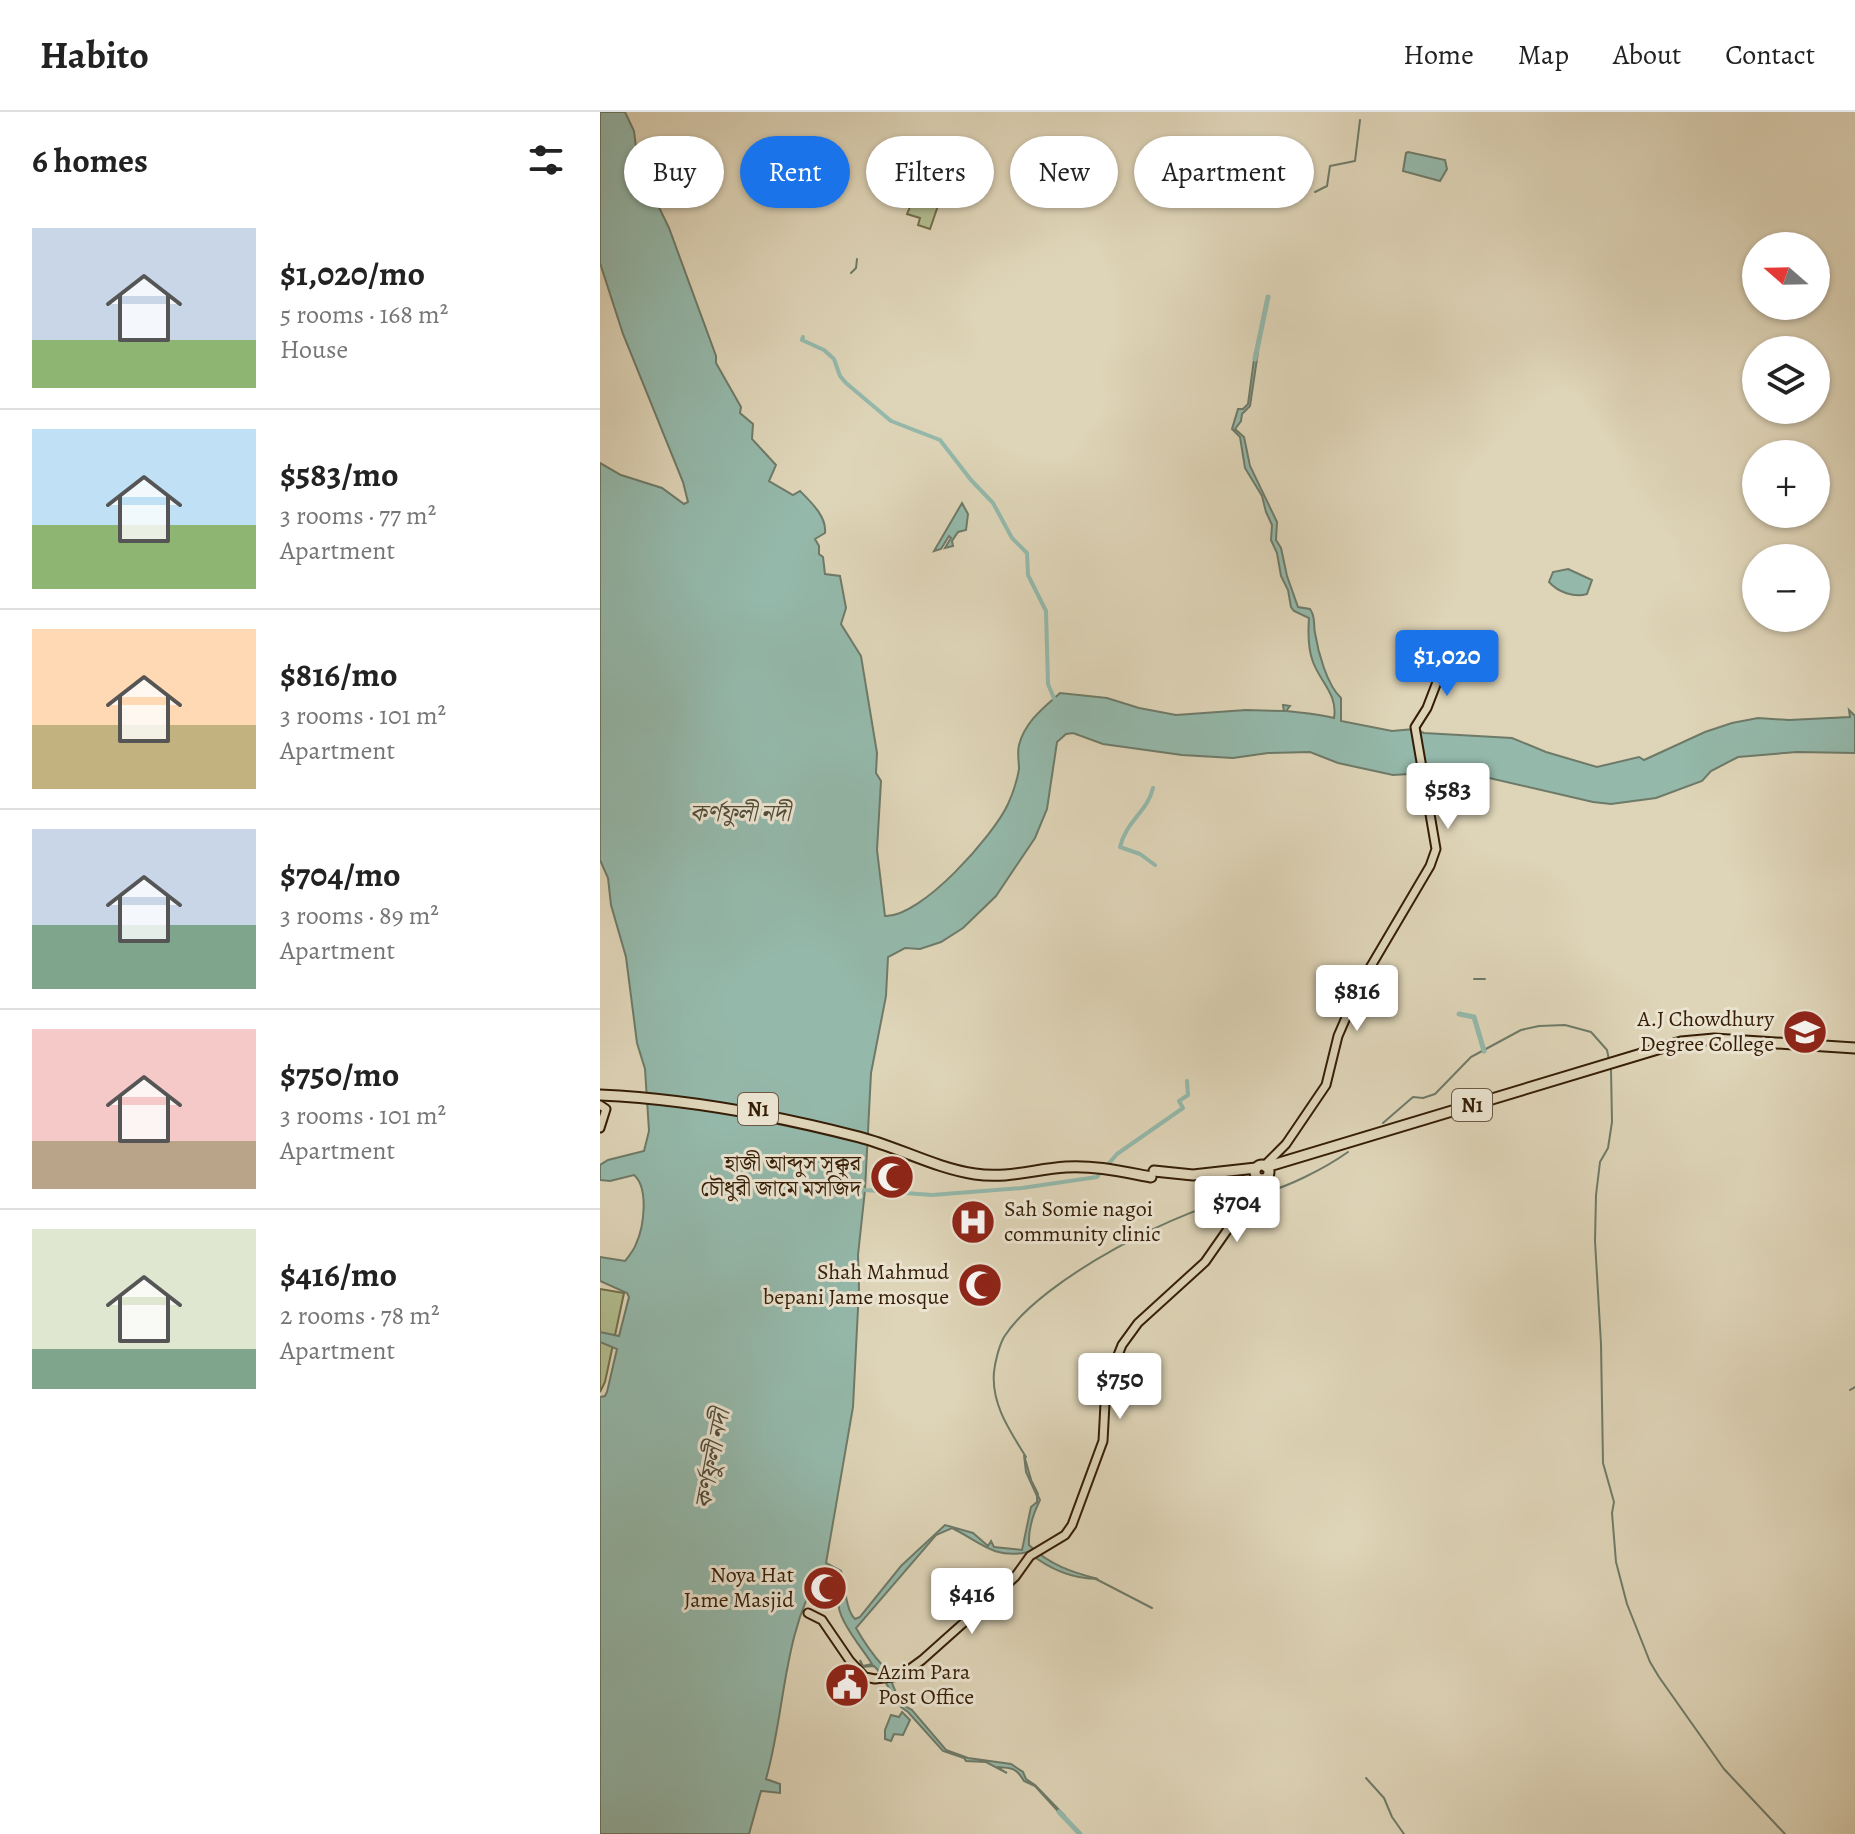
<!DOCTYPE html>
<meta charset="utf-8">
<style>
body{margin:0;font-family:Alegreya,"Noto Serif Bengali",serif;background:#f2f2f2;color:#222;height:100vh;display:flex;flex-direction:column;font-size:30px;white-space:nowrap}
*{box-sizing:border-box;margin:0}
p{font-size:26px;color:#767676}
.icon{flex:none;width:44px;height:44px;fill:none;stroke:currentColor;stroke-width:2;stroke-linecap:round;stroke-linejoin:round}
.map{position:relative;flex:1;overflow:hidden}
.details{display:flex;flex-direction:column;background:#fff;width:600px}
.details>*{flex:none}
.hud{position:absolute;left:24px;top:24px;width:760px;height:72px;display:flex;gap:16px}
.needle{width:52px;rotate:290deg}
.controls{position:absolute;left:1142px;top:120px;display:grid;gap:16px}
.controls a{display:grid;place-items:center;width:88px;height:88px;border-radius:50%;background:#fff;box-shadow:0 2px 6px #0004;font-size:40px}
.price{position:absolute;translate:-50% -68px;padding:0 18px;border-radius:8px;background:#fff;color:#222;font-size:26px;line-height:52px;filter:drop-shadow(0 2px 4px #0008)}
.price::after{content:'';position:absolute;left:50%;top:48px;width:24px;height:18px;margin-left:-12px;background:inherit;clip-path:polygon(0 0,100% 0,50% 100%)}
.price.selected{background:#1a73e8;color:#fff}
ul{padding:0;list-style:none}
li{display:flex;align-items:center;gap:24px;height:200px;padding:0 32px}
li+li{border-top:2px solid #e0e0e0}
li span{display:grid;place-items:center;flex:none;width:224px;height:160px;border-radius:0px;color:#555}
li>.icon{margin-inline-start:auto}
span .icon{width:96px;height:96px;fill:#fffc;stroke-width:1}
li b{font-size:34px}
h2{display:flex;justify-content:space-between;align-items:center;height:96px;padding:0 32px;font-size:34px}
.chip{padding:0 28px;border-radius:36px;background:#fff;box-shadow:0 2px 6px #0004;font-size:28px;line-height:72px}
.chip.selected{background:#1a73e8;color:#fff}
header{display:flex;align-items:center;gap:48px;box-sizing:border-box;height:112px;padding:0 40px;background:#fff;border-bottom:2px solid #e0e0e0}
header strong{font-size:38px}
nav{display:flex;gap:44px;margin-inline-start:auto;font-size:28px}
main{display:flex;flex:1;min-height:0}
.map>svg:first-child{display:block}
.green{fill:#b1bd8f;stroke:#746e4a;stroke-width:2}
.water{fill:#94b8aa;stroke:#6e7a68;stroke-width:2}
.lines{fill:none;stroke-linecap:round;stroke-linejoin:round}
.stream{stroke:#6e7a68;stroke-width:2}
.canal{stroke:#94b8aa;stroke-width:4}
.river{stroke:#94b8aa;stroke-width:5}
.major-casing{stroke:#361e06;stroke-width:11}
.highway-casing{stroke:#361e06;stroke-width:13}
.major{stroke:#ded4b7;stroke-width:7}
.highway{stroke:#ded4b7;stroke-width:9}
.labels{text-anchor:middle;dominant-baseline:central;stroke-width:6;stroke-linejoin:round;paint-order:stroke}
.shield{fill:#eae3d0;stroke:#6c5943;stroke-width:2}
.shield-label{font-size:20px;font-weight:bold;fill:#361e06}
.poi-label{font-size:22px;fill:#361e06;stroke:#eae3d0;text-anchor:end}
.water-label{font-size:24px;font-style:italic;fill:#524c37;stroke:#eae3d0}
</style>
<header>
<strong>Habito</strong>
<nav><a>Home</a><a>Map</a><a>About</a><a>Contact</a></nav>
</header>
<main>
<section class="details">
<h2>6 homes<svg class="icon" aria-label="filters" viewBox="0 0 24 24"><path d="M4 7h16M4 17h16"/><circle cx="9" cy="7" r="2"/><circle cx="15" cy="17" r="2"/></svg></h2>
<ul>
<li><span style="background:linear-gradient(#c9d6e8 70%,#8fb573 0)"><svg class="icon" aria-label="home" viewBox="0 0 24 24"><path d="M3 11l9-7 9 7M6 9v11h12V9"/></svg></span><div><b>$1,020/mo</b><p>5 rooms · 168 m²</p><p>House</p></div></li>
<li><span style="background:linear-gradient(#bfe0f5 60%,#8fb573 0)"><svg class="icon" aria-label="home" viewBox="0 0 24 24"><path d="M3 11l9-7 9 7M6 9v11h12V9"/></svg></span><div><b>$583/mo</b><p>3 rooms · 77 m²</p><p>Apartment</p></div></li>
<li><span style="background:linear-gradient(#ffd9b3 60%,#c2b280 0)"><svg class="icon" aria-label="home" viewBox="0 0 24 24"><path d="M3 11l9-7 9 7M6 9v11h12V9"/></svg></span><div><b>$816/mo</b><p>3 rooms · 101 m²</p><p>Apartment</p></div></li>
<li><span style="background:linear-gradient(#c9d6e8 60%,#7fa58c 0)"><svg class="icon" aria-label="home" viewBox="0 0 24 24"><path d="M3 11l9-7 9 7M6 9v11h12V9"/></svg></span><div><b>$704/mo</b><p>3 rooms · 89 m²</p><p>Apartment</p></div></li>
<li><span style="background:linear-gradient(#f6c9c9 70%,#b9a48a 0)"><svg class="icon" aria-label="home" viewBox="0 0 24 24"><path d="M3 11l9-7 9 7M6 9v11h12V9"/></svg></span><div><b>$750/mo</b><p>3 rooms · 101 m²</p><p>Apartment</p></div></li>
<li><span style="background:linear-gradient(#dfe7d0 75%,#7fa58c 0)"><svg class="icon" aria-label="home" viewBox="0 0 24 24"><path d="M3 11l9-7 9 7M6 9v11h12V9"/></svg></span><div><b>$416/mo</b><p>2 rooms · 78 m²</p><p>Apartment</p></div></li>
</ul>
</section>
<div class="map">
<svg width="1255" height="1722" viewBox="0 0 1255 1722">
<rect width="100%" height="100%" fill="#ded4b7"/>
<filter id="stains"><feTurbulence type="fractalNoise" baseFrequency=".0025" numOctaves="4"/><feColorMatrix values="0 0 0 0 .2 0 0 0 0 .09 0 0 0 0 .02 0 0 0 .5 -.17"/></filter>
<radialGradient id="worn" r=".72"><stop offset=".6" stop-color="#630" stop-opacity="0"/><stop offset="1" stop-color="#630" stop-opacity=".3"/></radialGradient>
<!-- green -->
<path class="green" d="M 465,62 L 488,67 L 491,77 L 496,79 L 491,90 L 464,81 Z
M 321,68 L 344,76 L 330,117 L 318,113 L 320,106 L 307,102 Z
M 0,1177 L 24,1181 L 5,1270 L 0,1280 Z"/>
<!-- water -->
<path class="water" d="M 0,0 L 25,0 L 34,19 L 36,35 L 53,43 L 51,46 L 38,47 L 39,54 L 69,116 L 116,244 L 116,251 L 141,295 L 140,301 L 153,312 L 152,327 L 176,353 L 169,369 L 193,383 L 200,379 C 211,390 227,405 225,421 L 215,427 L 219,434 L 219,442 L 223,445 L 225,462 L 240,464 L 246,496 L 241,512 L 261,544 L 277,641 L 276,661 L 281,669 L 277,738 L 285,804 C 321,806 394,723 408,692 C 413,681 417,669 419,657 C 419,649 417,641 419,633 C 425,610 443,596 460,581 L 507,586 L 539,596 L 576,603 L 646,598 L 684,599 L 683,593 L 690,594 L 686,599 C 703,601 719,602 734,606 C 738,583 721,571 713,550 C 708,537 708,520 709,506 L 694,499 L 691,495 L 688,478 L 681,464 L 677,441 L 671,428 L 672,413 L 666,400 L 662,384 L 645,356 L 640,325 L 632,317 L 638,297 L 643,297 L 648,292 L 655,240 L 658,240 L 650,294 L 642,302 L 641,309 L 635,317 L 644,325 L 650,354 L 677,410 L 676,428 L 681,436 L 687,464 L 698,495 L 710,497 C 716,505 713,511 715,521 C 718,540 727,573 741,586 L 741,609 L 792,619 L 814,617 L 824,621 L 912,626 L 946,640 L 997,655 L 1039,645 L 1044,648 L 1105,620 L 1132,611 L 1158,606 L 1189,608 L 1250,605 L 1249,598 L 1255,604 L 1255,641 L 1197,640 L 1138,645 L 1111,659 L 1102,669 L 1056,686 L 1011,692 L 993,690 L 859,659 L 793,663 L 738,651 L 710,640 L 668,641 L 633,646 L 582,643 L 503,632 L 473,621 L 466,622 L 457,630 L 447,697 L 435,726 L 396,784 L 363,816 L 341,830 L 320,837 L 305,836 L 288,845 L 286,884 L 271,961 L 265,1078 L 258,1143 L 259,1177 L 253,1295 L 226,1451 L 241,1459 C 245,1474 246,1499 255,1507 L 260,1505 L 301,1454 L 345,1413 L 373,1421 L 388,1434 L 391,1429 L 394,1435 L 422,1438 L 431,1395 L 437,1390 L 437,1384 L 426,1360 L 424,1343 L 432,1371 L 440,1388 C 433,1402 428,1416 429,1433 C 450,1453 471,1460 498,1467 C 472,1467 449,1457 428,1440 C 394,1448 379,1429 352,1416 L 336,1423 L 256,1516 C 264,1530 272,1542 283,1554 C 295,1568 293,1590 312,1598 L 346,1638 L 368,1646 L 411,1652 L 423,1660 L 426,1667 L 435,1673 L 465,1704 L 465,1707 L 435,1674 L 424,1669 C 416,1655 411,1656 397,1655 L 407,1661 L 386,1650 L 366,1649 L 364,1646 L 343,1639 L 308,1600 L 301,1595 L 277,1557 L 274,1554 L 262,1555 L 260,1548 L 263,1554 L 272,1552 C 262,1536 245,1517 240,1500 C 238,1496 238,1476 238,1469 L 221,1459 C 182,1523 186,1597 166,1667 L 180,1672 L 180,1681 L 161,1679 L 149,1722 L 0,1722 L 0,1285 L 5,1284 L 7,1280 L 17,1237 L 0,1230 L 0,1220 L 19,1224 L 29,1185 L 27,1181 L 0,1169 L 0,1145 L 25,1149 C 29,1144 34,1138 36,1132 C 44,1115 49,1076 34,1063 L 10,1069 L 0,1068 L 0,1053 L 8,1048 L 44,1039 L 49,1019 L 45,957 L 37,931 L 26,845 L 11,793 L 8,766 L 0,748 L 0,351 L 21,363 L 62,376 L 84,392 L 88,390 L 83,370 L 23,222 L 0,151 Z
M 808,40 L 845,48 L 847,57 L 840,69 L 803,59 L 806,41 Z
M 362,391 L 368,402 L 366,418 L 358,420 L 352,429 L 353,434 L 345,436 L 351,426 L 349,424 L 341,437 L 334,439 Z
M 968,457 L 992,468 L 987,482 C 974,486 958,480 949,470 L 953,460 Z
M 302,1600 L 310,1608 L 303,1623 L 294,1622 L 291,1629 L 285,1627 L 285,1618 L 291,1603 L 299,1605 Z"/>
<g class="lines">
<!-- stream -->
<path class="stream" d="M 715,80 L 727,74 L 730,54 L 755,49 L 760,8
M 251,161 L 256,156 L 257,147
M 874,867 L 885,867
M 1011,957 L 1012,1010 L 1008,1036 L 1000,1050 L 996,1083 L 995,1129 L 1001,1232 L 1003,1351 L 1014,1390 L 1012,1401 L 1016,1450 L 1027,1492 L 1050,1550 L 1059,1565 L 1124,1657 L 1185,1722
M 783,1011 L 813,985 L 823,986 L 835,982 L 871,945 L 921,918 L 939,914 L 965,913 L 991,920 L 1007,938 L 1009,948
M 656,1082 C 682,1079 727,1055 748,1040
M 1250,1278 L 1255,1275
M 426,1345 C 410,1319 391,1292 394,1260 C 395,1250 399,1234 404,1225 C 441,1167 583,1094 650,1083
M 432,1370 L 438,1382
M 494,1466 L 552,1496
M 766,1666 L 784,1686 L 792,1705 L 804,1722"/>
<!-- canal -->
<path class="canal" d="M 203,225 L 202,228 L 224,238 L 234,247 L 240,264 L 246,271 L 291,309 L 340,328 L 371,368 L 393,391 L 412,426 L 427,441 L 428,463 L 446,499 L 448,572 L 456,591
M 553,676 C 548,699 526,709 520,735 L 540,742 L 555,753
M 265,1078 L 332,1083 L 422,1076 L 497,1065 L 517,1042 L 583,996 L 579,989 L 588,983 L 587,969"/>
<!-- river -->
<path class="river" d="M 655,247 L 668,185
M 859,902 L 874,905 L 884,939
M 459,1700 L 480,1722"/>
<!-- major casing -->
<g class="major-casing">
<path id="major" d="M 0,993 L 6,997 L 0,1016
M 664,1054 L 686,1032 L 726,973 L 738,924 L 761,871 L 830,754 L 836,737 L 815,615 L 827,596 L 852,531
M 208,1501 L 222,1508 L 250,1549 L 265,1565 L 275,1567 L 300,1564 L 322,1548 L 415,1465 L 430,1444 L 465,1423 L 472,1413 L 503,1329 L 506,1273 L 522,1233 L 538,1211 L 605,1150 L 663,1067"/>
</g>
<!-- highway casing -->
<g class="highway-casing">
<path id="highway" d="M 0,983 C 88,987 174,1003 259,1025 C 298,1035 335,1056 375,1062 C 407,1067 435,1057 466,1055 C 494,1053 524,1060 551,1065
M655 1060a7 7 0 1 1 14 0a7 7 0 1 1-14 0Z
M 666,1055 L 1081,930 L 1114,927 L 1255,936
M 554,1059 L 593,1063 L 656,1056"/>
</g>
<!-- major -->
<use href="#major" class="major"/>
<!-- highway -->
<use href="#highway" class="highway"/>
</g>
<!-- icons -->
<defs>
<g id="university-disc" transform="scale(2.3)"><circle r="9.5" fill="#8f2418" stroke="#eae3d0"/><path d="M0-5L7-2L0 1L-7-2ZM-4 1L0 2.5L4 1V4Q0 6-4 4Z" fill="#fff"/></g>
<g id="mosque-disc" transform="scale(2.3)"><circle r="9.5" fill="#8f2418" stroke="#eae3d0"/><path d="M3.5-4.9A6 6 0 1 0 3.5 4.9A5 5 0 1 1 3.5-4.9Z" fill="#fff"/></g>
<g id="hospital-disc" transform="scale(2.3)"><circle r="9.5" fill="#8f2418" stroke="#eae3d0"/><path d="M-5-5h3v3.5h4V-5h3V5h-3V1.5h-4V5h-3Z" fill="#fff"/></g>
<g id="civic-disc" transform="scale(2.3)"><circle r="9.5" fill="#8f2418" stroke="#eae3d0"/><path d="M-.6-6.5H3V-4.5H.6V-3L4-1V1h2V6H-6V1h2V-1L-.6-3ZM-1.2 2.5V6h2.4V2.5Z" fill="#fff"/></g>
</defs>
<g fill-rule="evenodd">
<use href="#university-disc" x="1205" y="920"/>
<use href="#mosque-disc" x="292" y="1065"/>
<use href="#hospital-disc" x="373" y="1110"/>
<use href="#mosque-disc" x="380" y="1173"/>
<use href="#mosque-disc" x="225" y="1476"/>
<use href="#civic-disc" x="247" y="1573"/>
</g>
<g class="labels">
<!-- shield labels -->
<g class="shield">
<rect x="852" y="977" width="40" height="32" rx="6"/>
<rect x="138" y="981" width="40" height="32" rx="6"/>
</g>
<g class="shield-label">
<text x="872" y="993">N1</text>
<text x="158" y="997">N1</text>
</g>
<!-- poi labels -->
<g class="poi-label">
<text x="1174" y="907">A.J Chowdhury<tspan x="1174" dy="25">Degree College</tspan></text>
<text x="261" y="1052">হাজী আব্দুস সুক্কুর<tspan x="261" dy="25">চৌধুরী জামে মসজিদ</tspan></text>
<text x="404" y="1097" text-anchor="start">Sah Somie nagoi<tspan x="404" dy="25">community clinic</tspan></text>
<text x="349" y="1160">Shah Mahmud<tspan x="349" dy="25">bepani Jame mosque</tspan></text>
<text x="194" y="1463">Noya Hat<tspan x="194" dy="25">Jame Masjid</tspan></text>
<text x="278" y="1560" text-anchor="start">Azim Para<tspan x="278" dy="25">Post Office</tspan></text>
</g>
<!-- water labels -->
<g class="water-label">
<text x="140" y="701">কর্ণফুলী নদী</text>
<text transform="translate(112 1347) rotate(-79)">কর্ণফুলী নদী</text>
</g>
</g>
<rect width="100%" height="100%" filter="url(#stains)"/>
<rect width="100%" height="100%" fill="url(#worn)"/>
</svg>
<div class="controls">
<a><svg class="needle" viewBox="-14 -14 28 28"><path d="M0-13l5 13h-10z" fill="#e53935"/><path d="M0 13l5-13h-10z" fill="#767676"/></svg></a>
<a><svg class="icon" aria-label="layers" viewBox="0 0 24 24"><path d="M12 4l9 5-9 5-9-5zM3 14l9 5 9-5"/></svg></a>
<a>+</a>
<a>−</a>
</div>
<b class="price selected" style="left:847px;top:586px">$1,020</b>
<b class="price" style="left:848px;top:719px">$583</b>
<b class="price" style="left:757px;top:921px">$816</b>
<b class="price" style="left:637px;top:1132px">$704</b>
<b class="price" style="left:520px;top:1309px">$750</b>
<b class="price" style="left:372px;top:1524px">$416</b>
<div class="hud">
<a class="chip">Buy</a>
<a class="chip selected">Rent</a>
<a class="chip">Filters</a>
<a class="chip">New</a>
<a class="chip">Apartment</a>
</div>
</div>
</main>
